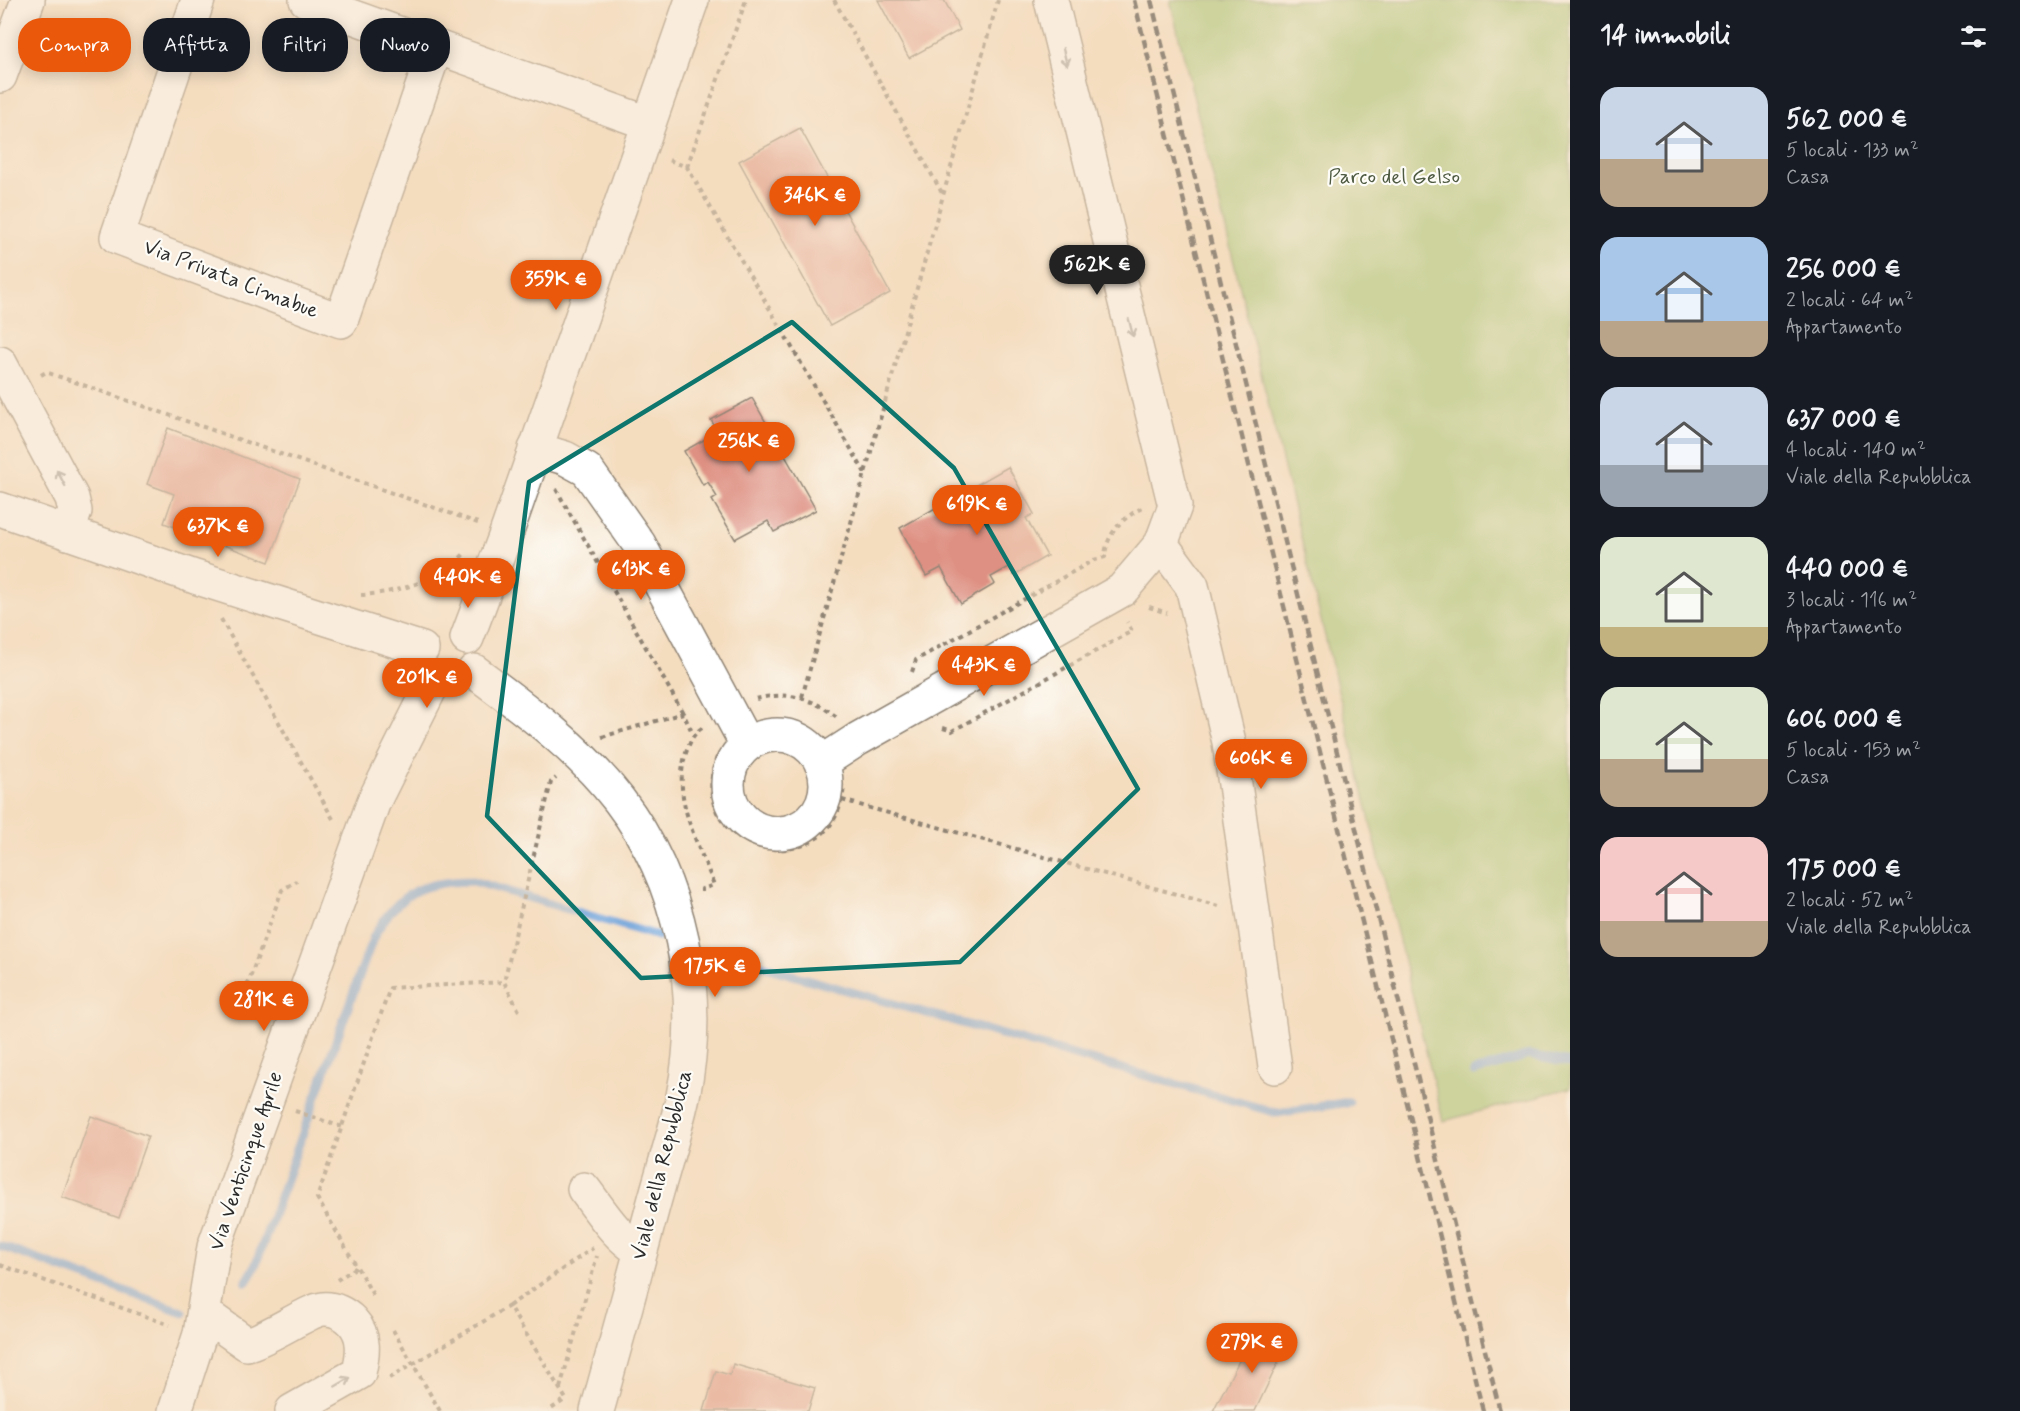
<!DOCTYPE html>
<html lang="it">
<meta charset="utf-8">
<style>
body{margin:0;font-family:Mynerve,sans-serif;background:#20242c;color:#f1f3f6;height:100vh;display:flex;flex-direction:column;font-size:22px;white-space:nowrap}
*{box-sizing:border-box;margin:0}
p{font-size:20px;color:#9ea1a6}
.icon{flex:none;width:33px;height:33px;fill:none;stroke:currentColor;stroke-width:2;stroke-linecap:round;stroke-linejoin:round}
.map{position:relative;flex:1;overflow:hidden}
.sheet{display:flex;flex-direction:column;background:#171b24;width:450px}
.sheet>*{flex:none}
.hud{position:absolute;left:18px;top:18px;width:570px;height:54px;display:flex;gap:12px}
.price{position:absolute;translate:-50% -51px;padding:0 14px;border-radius:21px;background:#ea580c;color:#fff;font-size:20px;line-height:39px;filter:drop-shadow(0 2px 3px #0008)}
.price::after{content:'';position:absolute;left:50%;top:36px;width:18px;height:14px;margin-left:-9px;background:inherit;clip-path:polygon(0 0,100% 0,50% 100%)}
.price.active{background:#222;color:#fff}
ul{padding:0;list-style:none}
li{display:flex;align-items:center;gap:18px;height:150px;padding:0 30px}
li span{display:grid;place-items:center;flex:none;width:168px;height:120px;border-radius:18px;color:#555}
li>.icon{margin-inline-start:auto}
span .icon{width:72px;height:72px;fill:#fffc;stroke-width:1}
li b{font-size:26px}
h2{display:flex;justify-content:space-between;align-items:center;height:72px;padding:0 30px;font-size:26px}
.tag{padding:0 21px;border-radius:24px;background:#171b24;box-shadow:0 3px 15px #0003;font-size:21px;line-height:54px}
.tag.active{background:#ea580c;color:#fff}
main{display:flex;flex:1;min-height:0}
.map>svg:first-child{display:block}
.green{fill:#9fc874;stroke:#657a50;stroke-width:1.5}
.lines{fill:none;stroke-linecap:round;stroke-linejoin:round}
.stream{stroke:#6ca0d8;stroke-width:9}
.building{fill:#de9082}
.minor-casing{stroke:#908475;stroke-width:36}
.path{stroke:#908475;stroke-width:4;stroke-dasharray:4.5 4.5;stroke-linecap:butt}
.minor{stroke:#fff;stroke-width:33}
.rail{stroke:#2b2b2b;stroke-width:4.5;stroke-dasharray:9 4.5;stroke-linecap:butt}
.oneway{stroke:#a0a0a0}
.marked{fill:none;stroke:#0f766e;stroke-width:4.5;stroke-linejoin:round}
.labels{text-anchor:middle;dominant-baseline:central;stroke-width:4.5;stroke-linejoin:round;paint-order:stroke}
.park-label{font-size:21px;fill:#4e5a41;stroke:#fdfcf7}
.street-label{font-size:21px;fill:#2b2b2b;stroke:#fdfcf7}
</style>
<main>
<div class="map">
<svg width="1570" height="1411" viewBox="0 0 1570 1411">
<rect width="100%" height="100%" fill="#fdfcf7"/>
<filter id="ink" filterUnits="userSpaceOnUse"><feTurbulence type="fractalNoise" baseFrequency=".0167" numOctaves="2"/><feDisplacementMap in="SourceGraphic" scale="12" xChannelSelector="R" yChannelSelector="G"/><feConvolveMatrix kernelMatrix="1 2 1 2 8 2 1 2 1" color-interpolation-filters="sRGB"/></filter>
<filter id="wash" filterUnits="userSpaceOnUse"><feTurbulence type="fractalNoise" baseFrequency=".008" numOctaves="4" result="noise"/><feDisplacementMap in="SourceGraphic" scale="24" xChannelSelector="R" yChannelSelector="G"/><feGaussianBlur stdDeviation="1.35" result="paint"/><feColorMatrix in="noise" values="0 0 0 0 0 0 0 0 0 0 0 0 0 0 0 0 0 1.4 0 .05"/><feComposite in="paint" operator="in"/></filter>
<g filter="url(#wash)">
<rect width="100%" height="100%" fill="#f4ddbf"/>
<!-- green -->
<path class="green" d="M 1170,0 L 1570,0 L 1570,1088 L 1443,1121 Z"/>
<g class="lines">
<!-- stream -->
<path class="stream" d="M 719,954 L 1277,1113 L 1349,1102
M 1474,1072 L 1529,1055 L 1570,1063
M 0,1246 L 183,1312
M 246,1282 L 254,1269 L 373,938 C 398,892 422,881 473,881 L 658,936"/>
</g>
<g id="blocks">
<!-- building -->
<path class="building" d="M 878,0 L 944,0 L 960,30 L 909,58 Z
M 800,128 L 890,293 L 830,326 L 739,161 Z
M 752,398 L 816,510 L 774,532 L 768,521 L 735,539 L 712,500 L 717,497 L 708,482 L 703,485 L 684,451 L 718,432 L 711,420 Z
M 168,428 L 300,479 L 269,562 L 164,523 L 174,494 L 147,484 Z
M 1008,467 L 1034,514 L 1026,518 L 1047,556 L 1014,575 L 1009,567 L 991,577 L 995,584 L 961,604 L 941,568 L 926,576 L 900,528 Z
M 91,1116 L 148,1136 L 119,1218 L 62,1197 Z
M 1256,1328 L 1286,1346 L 1255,1411 L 1213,1411 Z
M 733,1364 L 815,1388 L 808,1411 L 704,1411 L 716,1371 L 730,1375 Z"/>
</g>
</g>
<g filter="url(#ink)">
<use href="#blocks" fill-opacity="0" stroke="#908475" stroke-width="1.5"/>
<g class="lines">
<!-- minor casing -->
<g class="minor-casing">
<path id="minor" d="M 198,0 L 117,237 L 341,321 L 436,47
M 306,0 L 648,123
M 0,76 L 28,0
M 0,363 L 72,498 L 75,511 L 68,533
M 535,449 L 565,458 L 587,470 L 639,544 L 747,745
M 0,509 L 195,577 L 422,649
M 1161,544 L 1192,586 L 1229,742 L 1275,1067
M 467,638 L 506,534 L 692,0
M 474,671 C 525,709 579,748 619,800 C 682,882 704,995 683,1096 C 675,1133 663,1169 653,1206 C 635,1274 616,1343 597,1411
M728 784a49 49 0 1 1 98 0a49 49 0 1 1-98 0Z
M 821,763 L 858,739 L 1122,590 L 1161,544 L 1175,506 L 1051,0
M 584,1189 C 601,1211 616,1237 641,1251
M 205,1314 L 247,1344 C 268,1339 309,1310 323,1309 C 334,1308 345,1314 352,1321 C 366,1336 363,1354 359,1373 L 292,1411
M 175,1411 L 200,1334 L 214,1247 L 374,801 L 433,683"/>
</g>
<!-- path -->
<path class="path" d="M 834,0 L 942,193
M 669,160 L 687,167 L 865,473
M 687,167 L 746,0
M 41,375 L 46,372 L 478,523
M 556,489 L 683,713
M 361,595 C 396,593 439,581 464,554
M 1149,607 L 1167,613
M 221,619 L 333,819
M 912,672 L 916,660 L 1094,560 L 1105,557 C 1106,534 1122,518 1142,508
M 802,697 L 998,0
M 756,699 C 787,691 812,697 838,718
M 702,728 C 693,734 691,740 687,750 C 670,796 698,842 714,885 L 702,889 L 702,892
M 943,728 L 952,731 L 1132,631 L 1127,622
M 602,737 L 683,713 L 693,734
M 717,757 C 680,856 836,890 844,785
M 842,800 L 1222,907
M 519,1011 L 504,982 L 551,782 L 556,778
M 265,1015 L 246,1009 L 242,1000 L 282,890 L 297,881
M 295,1111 L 342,1127
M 0,1265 L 170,1325
M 337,1280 L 357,1267
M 373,1295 L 317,1198 L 390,988 L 504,982
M 509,1306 L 593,1248
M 389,1378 L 413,1364 L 393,1330
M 560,1388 L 597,1256
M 440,1411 L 413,1364 L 509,1306 L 566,1399 L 548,1411"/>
<!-- minor -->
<use href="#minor" class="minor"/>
<!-- rail -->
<path class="rail" d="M 1134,0 L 1483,1411
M 1151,0 L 1500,1411"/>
</g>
<!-- one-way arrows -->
<defs><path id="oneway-shaft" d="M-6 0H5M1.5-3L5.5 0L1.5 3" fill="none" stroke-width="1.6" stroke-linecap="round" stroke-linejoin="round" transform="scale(1.5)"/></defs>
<g class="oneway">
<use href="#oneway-shaft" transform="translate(1065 57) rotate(76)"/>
<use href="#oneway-shaft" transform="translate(1131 328) rotate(76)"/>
<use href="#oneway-shaft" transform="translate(61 478) rotate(-118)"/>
<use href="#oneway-shaft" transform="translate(343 1382) rotate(-30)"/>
</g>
</g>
<!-- marked area -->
<path d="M0 0H1570V1411H0ZM 792,322 L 954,468 L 1138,789 L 960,962 L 641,978 L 487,816 L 529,482 Z" fill="#f4ddbf" fill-opacity=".55" fill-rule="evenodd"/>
<path class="marked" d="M 792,322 L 954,468 L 1138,789 L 960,962 L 641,978 L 487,816 L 529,482 Z"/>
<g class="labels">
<!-- park labels -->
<g class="park-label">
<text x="1394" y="177">Parco del Gelso</text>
</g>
<!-- street labels -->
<g class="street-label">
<text transform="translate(231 279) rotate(21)">Via Privata Cimabue</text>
<text transform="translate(246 1161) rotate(-71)">Via Venticinque Aprile</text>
<text transform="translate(662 1165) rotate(-76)">Viale della Repubblica</text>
</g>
</g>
</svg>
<b class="price" style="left:815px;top:227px">346K €</b>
<b class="price active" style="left:1097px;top:296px">562K €</b>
<b class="price" style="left:556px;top:311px">359K €</b>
<b class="price" style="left:749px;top:473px">256K €</b>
<b class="price" style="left:977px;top:536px">619K €</b>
<b class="price" style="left:218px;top:558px">637K €</b>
<b class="price" style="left:641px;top:601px">613K €</b>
<b class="price" style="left:468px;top:609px">440K €</b>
<b class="price" style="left:984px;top:697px">443K €</b>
<b class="price" style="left:427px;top:709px">201K €</b>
<b class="price" style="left:1261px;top:790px">606K €</b>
<b class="price" style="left:715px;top:998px">175K €</b>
<b class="price" style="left:264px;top:1032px">281K €</b>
<b class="price" style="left:1252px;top:1374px">279K €</b>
<div class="hud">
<a class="tag active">Compra</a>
<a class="tag">Affitta</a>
<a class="tag">Filtri</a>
<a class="tag">Nuovo</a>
</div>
</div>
<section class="sheet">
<h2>14 immobili<svg class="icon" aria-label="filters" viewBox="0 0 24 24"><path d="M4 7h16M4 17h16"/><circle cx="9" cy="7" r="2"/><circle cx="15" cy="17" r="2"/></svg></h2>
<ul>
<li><span style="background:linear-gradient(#c9d6e8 60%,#b9a48a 0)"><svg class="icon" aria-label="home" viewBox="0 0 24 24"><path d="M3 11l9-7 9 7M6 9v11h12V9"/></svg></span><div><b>562 000 €</b><p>5 locali · 133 m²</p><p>Casa</p></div></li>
<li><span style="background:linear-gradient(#a9c7e8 70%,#b9a48a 0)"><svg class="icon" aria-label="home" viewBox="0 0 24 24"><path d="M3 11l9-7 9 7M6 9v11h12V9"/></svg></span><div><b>256 000 €</b><p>2 locali · 64 m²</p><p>Appartamento</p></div></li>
<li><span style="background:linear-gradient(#c9d6e8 65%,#9aa5b1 0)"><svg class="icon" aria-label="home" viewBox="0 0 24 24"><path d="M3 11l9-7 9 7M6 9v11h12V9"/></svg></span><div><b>637 000 €</b><p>4 locali · 140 m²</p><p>Viale della Repubblica</p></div></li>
<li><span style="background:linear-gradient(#dfe7d0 75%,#c2b280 0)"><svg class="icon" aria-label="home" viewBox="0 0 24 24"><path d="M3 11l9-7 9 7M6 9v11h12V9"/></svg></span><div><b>440 000 €</b><p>3 locali · 116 m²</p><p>Appartamento</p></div></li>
<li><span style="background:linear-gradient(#dfe7d0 60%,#b9a48a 0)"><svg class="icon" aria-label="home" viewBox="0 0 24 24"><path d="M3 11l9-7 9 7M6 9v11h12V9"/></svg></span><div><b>606 000 €</b><p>5 locali · 153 m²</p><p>Casa</p></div></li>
<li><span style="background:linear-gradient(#f6c9c9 70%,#b9a48a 0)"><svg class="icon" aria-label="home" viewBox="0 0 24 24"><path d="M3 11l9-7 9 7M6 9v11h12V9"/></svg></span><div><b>175 000 €</b><p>2 locali · 52 m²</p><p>Viale della Repubblica</p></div></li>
</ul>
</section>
</main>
